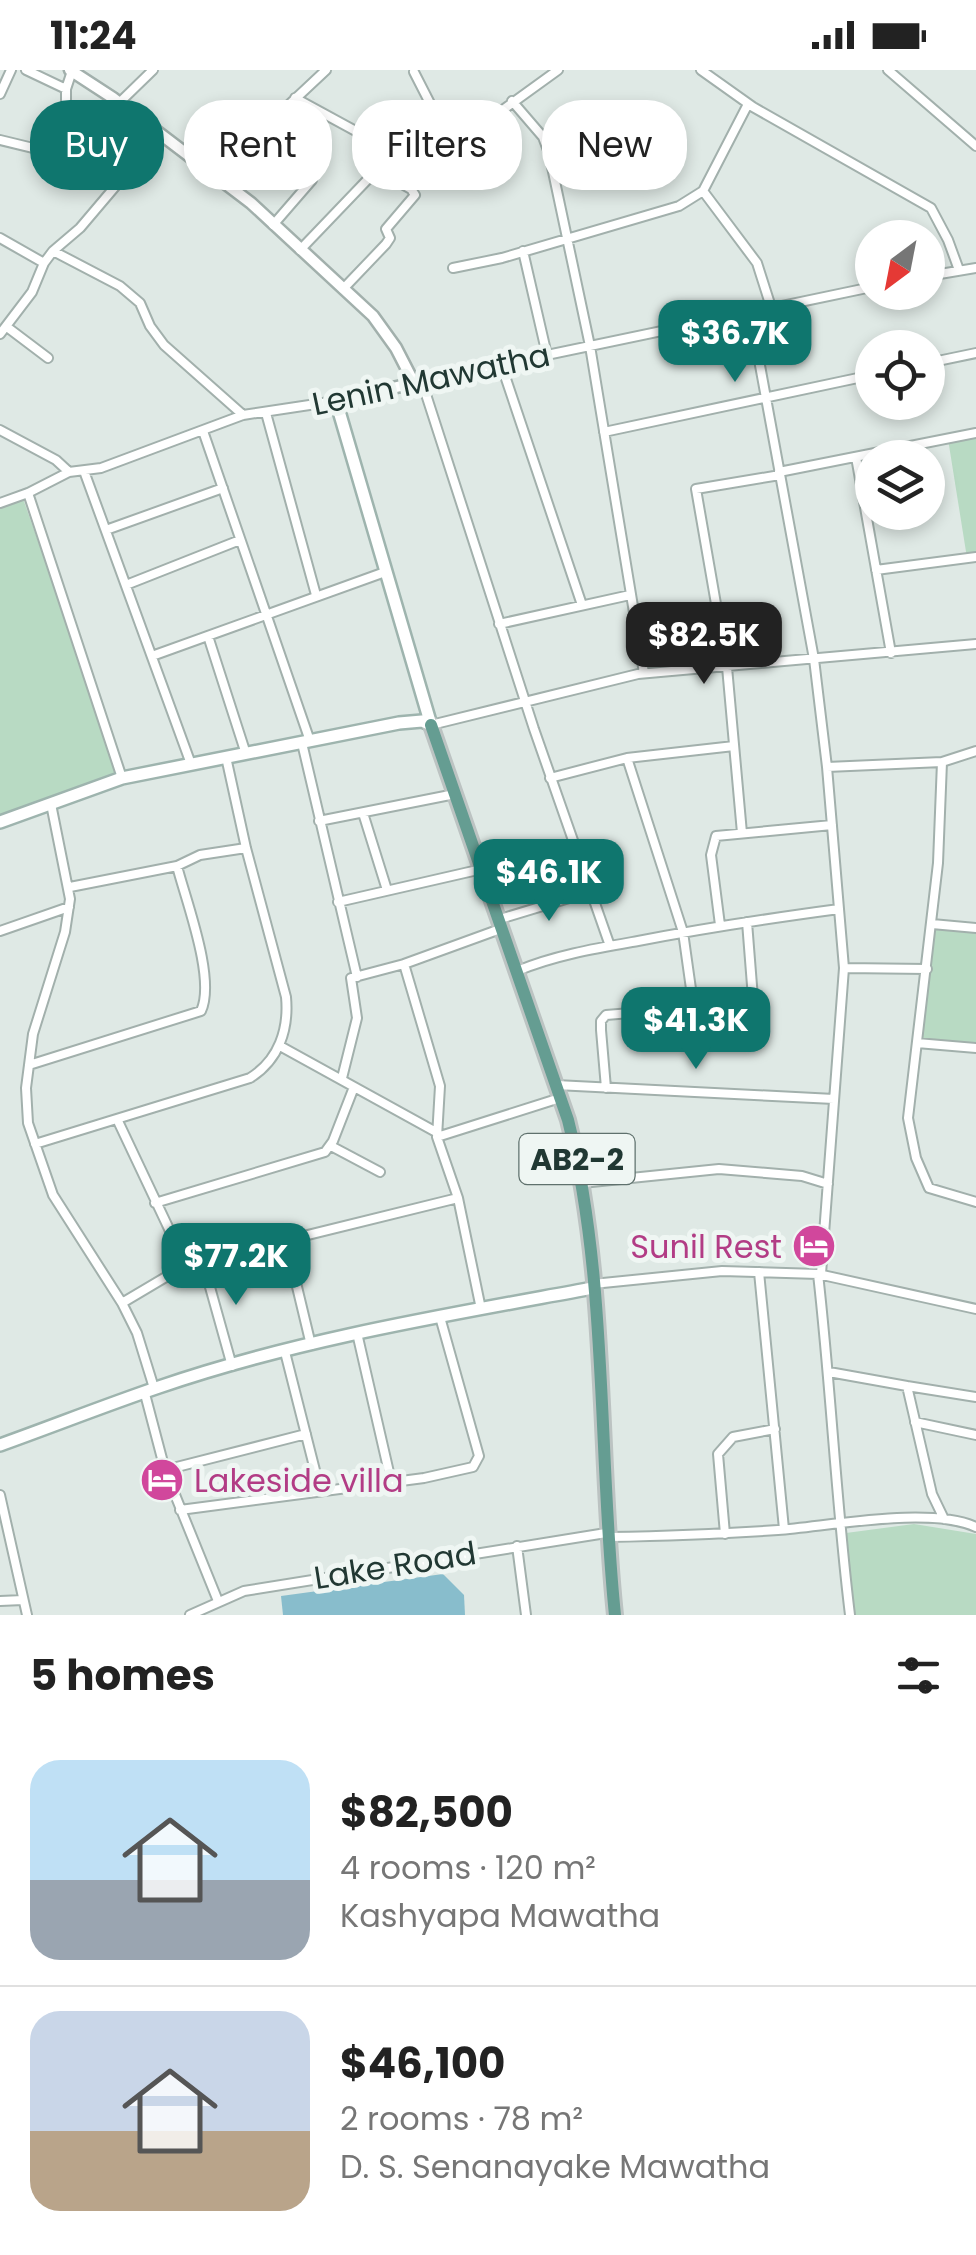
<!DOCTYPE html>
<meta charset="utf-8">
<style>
body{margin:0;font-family:Poppins,sans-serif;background:#f6f6f6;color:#222;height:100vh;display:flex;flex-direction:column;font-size:38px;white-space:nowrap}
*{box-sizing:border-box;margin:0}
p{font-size:32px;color:#767676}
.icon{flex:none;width:55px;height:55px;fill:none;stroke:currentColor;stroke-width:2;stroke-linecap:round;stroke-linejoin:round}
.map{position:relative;height:1545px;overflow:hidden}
.side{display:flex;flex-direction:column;background:#fff;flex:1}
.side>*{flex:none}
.guide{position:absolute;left:30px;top:30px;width:918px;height:90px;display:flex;gap:20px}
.needle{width:65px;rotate:212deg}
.buttons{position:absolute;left:855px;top:150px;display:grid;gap:20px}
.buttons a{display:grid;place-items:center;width:90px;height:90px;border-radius:50%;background:#fff;box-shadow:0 5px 15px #0003;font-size:50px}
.price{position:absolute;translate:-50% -85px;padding:0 22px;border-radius:20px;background:#0f766e;color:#fff;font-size:32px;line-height:65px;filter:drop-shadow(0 2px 5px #0008)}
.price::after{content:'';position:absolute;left:50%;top:60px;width:30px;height:22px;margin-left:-15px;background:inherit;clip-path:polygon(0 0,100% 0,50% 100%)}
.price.selected{background:#222;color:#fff}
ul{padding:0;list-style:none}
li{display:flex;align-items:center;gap:30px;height:250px;padding:0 30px}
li+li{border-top:2px solid #e0e0e0}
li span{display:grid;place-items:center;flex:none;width:280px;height:200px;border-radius:30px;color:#555}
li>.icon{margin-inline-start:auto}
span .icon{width:120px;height:120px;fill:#fffc;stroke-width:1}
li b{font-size:42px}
h2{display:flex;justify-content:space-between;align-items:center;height:120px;padding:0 30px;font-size:42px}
.tag{padding:0 35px;border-radius:40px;background:#fff;box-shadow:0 5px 15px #0003;font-size:35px;line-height:90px}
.tag.selected{background:#0f766e;color:#fff}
.status{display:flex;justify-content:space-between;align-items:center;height:70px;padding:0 50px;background:#fff;direction:ltr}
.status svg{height:28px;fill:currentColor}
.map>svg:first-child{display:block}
.green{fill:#b8dac3}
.water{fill:#88bdcc}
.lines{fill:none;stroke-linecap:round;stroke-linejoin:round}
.minor-casing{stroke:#a2b0ac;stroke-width:12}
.tertiary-casing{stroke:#a2b0ac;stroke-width:15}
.secondary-casing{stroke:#9eb4ae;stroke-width:16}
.primary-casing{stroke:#bcc3c2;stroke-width:18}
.minor{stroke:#fff;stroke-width:8}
.tertiary{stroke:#fff;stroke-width:10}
.secondary{stroke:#fff;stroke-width:11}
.primary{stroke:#659d92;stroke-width:12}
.labels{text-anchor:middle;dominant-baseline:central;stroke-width:10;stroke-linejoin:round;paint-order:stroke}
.shield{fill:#eff6f3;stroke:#5f716d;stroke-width:2.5}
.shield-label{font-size:30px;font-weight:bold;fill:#213833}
.street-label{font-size:32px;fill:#213833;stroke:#eff6f3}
.hotel-label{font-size:32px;fill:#b23c85;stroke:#eff6f3;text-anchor:end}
</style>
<div class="status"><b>11:24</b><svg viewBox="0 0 49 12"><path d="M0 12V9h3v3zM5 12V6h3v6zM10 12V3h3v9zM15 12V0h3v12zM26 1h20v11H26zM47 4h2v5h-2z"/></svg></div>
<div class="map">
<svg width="976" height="1545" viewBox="0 0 976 1545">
<rect width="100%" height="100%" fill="#dfe9e5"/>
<!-- green -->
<path class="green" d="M 976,363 L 976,487 L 967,488 L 948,369 Z
M 21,423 L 122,708 L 0,752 L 0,435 Z
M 932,854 L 976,858 L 976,978 L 917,973 Z
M 914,1454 L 976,1464 L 976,1545 L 855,1545 L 846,1463 Z"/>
<!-- water -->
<path class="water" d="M 443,1504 L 464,1525 L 465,1545 L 283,1545 L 281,1526 Z"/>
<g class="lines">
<!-- minor casing -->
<g class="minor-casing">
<path id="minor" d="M 26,0 L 66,19
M 701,0 L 753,37 L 931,138 L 948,170 L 959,200
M 888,0 L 976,76
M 414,2 L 437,47 L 455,72
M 0,24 L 11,0
M 295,28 L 374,71 L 382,79 L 379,101 L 411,119 L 415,125 L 386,159 L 390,168 L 386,174 L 343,219
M 512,31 L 543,67 L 549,83 L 590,276 L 644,603
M 119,33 L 153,0
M 0,70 L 66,86 L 66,19 L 72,1
M 214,105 L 326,0
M 703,121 L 757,193 L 771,237
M 273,155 L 312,110
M 0,168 L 44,193 L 53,181 L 120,216 L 140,233 L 150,256 L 164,275 L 243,345
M 300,180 L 369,108 L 384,98 L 403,99 L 464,68 L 558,0
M 53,181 L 80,158 L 119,112
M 523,181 L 547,285
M 453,198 L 502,188 L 679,136 L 703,121 L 748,34
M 928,206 L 976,198
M 750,241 L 814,589 L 827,697 L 844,898 L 821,1204
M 7,257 L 48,288
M 0,264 L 32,222 L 44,193
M 928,293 L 976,283
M 501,294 L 582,535
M 418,312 L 872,217
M 422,312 L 534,659 L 610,876
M 266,343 L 316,525
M 0,360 L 56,390 L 69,402
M 203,361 L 310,671
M 604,362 L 872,305
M 856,387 L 891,583
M 84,401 L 191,694
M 779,402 L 976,363
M 28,423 L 122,708
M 0,433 L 28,423 L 69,402 L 101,398 L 243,345 L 336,331
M 106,460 L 223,418
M 876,500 L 976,487
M 126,515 L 240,470
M 499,554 L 630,525
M 208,566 L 246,684
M 152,586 L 385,502
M 431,655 L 638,604 L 976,574
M 302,673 L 357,907
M 942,692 L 938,793 L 908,1048 L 916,1088 L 929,1118 L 976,1132
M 827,697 L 942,692 L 976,681
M 550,708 L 627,688 L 734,676
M 51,734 L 70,829 L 65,862 L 33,964 L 26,1018 L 28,1053 L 53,1125 L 122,1233 L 137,1263 L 154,1318
M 363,743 L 387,820
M 319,751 L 455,724
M 742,763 L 727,597 L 696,419 L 780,405
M 70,817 L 177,796 L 200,785 L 246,778
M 338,832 L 482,799
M 500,849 L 589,822
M 747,852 L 756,966
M 932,854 L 976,858
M 720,855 L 711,785 L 716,766 L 832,755
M 0,861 L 69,837
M 844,898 L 927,899
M 517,901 C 555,885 598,878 638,871 C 705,858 772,848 839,839
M 917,973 L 976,978
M 280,976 L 436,1062
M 29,995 L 201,941 C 216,909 186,831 177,796
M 342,1008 L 357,948 L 351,908 L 404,894
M 556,1015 L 834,1029
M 606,1018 L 601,960 L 601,951 L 606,945 L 680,939 L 688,934 L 692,926 L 683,862 L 627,688
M 117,1049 L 186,1195
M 437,1067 L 560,1028
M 35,1074 L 250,1008 C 279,990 289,959 286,927 L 246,778 L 226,687
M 331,1076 L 380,1102
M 582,1113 L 719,1099 L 802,1106 L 828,1114
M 155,1133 L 325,1082 L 333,1071 L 354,1017
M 286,1171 L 311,1275
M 203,1192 L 232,1296
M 759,1202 L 784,1459
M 818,1204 C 831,1318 836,1432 850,1545
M 593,1214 L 722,1201 L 818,1204 L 976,1239
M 122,1233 L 186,1195 L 458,1128
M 481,1239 L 458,1128 L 437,1067 L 440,1016 L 404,894 L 503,858
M 357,1263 L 391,1411
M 285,1282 L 320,1420
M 829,1302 L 907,1316 L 932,1424 L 944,1449
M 907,1316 L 976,1327
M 145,1324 L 165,1400 L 218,1531
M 915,1352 L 976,1365
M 165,1400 L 306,1364
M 0,1425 L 27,1545
M 180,1440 L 424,1408 L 473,1397 L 479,1386 L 440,1247
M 725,1464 L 718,1384 L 733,1367 L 775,1359
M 608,1467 C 665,1466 721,1464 778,1460 C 830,1456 930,1436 976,1457
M 517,1476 L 526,1545
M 0,1531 L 23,1530
M 190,1545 L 244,1521 L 606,1463"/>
</g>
<!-- tertiary casing -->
<g class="tertiary-casing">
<path id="tertiary" d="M 70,0 L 113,28 L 251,133 L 373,246 L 396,278 L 414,313 L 336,331"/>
</g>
<!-- secondary casing -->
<g class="secondary-casing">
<path id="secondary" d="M 336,331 L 431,655
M 0,752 L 122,708 L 399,653 L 422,651 L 431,655
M 0,1375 C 53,1356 106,1335 159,1317 C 299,1269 447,1245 593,1218"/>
</g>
<!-- primary casing -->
<g class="primary-casing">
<path id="primary" d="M 431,655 L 568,1050 C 608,1209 598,1382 615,1545"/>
</g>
<!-- minor -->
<use href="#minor" class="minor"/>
<!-- tertiary -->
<use href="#tertiary" class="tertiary"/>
<!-- secondary -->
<use href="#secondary" class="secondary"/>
<!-- primary -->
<use href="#primary" class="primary"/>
</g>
<!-- icons -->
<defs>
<g id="hotel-disc" transform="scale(2.25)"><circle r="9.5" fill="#d1479c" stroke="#eff6f3"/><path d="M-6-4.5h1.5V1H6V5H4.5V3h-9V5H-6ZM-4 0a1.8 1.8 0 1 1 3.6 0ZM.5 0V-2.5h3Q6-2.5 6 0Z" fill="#fff"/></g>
</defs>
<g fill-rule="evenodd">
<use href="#hotel-disc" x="814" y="1176"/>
<use href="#hotel-disc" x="162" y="1410"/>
</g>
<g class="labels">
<!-- shield labels -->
<rect class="shield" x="519.5" y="1064" width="115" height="50" rx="8"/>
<g class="shield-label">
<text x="577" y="1089">AB2-2</text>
</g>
<!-- street labels -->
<g class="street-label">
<text transform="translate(431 309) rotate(-12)">Lenin Mawatha</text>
<text transform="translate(395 1495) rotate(-9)">Lake Road</text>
</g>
<!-- hotel labels -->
<g class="hotel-label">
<text x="782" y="1176">Sunil Rest</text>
<text x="194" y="1410" text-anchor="start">Lakeside villa</text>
</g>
</g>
</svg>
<div class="buttons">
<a><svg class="needle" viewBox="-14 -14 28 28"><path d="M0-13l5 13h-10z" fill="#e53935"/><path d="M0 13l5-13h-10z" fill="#767676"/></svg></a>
<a><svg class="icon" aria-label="locate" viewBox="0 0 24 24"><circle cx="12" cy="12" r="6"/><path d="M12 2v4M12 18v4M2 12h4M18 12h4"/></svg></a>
<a><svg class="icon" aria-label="layers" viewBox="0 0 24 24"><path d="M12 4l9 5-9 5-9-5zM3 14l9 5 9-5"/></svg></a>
</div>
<b class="price" style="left:735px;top:315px">$36.7K</b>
<b class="price selected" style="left:704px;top:617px">$82.5K</b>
<b class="price" style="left:549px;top:854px">$46.1K</b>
<b class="price" style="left:696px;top:1002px">$41.3K</b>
<b class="price" style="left:236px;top:1238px">$77.2K</b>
<div class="guide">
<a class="tag selected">Buy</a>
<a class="tag">Rent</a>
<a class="tag">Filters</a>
<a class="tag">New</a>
</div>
</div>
<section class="side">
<h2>5 homes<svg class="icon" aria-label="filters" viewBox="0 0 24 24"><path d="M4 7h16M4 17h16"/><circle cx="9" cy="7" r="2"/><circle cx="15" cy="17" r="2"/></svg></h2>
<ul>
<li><span style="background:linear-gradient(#bfe0f5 60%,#9aa5b1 0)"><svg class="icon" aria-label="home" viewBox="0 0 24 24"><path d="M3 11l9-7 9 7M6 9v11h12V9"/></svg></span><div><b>$82,500</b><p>4 rooms · 120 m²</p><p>Kashyapa Mawatha</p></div></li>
<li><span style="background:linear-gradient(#c9d6e8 60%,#b9a48a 0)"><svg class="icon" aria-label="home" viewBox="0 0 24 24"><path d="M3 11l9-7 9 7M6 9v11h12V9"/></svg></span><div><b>$46,100</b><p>2 rooms · 78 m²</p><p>D. S. Senanayake Mawatha</p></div></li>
</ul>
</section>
